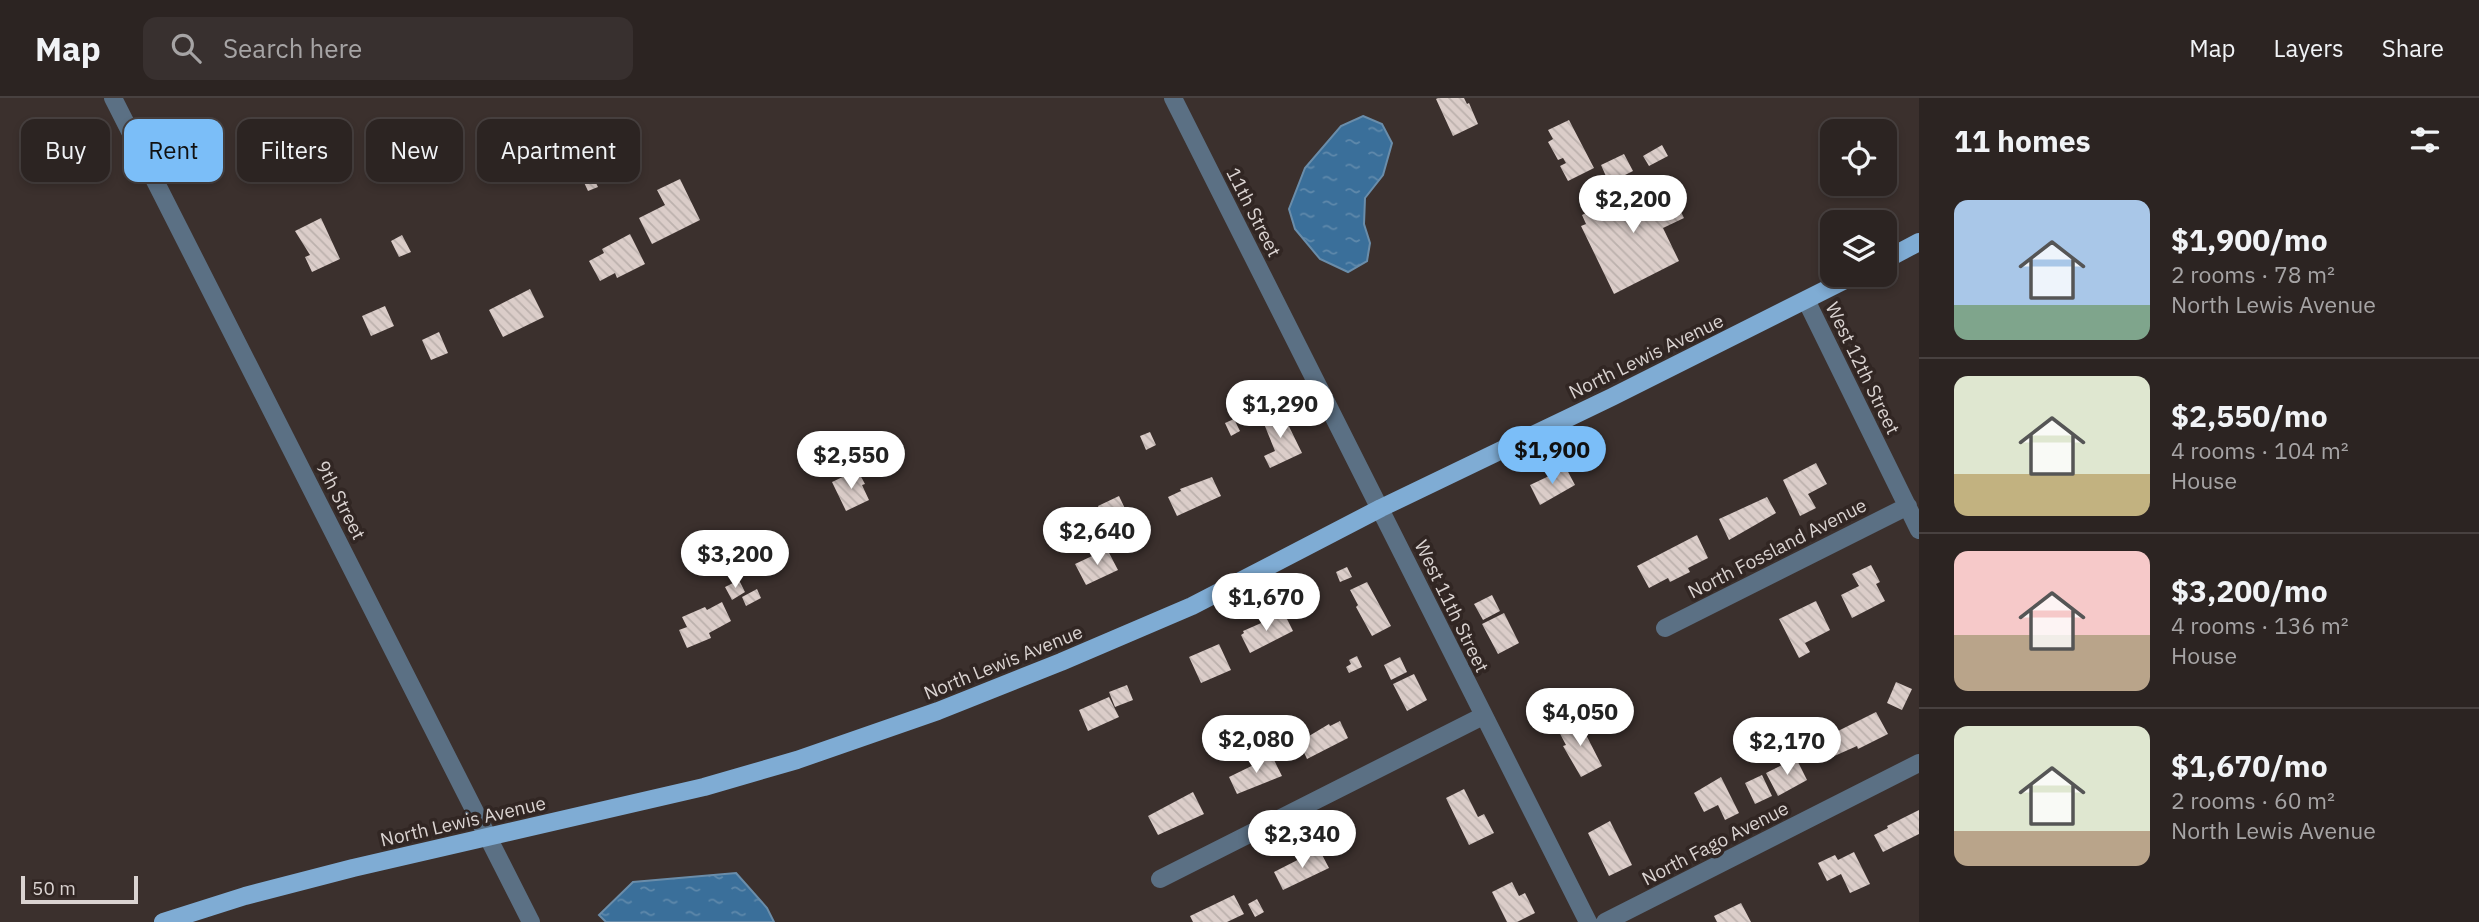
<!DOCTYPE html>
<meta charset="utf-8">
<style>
body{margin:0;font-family:"IBM Plex Sans",sans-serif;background:#38302f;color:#f1f3f6;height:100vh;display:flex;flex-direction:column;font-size:26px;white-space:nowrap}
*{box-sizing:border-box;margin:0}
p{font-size:23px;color:#a6a4a5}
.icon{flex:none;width:38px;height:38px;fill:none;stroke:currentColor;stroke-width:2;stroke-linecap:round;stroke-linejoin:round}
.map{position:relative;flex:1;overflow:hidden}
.side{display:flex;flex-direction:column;background:#2c2422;width:560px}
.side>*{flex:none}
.banner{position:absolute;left:21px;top:21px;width:665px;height:63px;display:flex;gap:14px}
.buttons{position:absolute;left:1820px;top:21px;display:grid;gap:14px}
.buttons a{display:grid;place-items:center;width:77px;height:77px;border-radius:14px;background:#2c2422;box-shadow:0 4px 10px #0003,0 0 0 2px #484140;font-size:35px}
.scale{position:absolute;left:21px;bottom:18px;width:117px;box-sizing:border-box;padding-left:7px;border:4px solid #dad3d1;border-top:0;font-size:19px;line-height:24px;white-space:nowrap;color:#dad3d1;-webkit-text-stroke:5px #312623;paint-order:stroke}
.price{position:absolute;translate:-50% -60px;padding:0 16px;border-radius:24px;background:#fff;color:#222;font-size:23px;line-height:46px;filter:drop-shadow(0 2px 4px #0008)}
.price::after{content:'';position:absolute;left:50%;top:42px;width:21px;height:16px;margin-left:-10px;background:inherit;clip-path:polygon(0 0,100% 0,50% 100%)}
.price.active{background:#7bbef8;color:#111}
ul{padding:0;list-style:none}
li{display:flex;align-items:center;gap:21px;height:175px;padding:0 35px}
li+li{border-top:2px solid #484140}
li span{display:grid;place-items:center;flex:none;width:196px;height:140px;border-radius:14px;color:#555}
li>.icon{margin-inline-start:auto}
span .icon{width:84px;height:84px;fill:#fffc;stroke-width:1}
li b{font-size:30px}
h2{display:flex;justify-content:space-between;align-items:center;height:84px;padding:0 35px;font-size:30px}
.pill{padding:0 24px;border-radius:14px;background:#2c2422;box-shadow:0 4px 10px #0003,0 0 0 2px #484140;font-size:24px;line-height:63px}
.pill.active{background:#7bbef8;color:#111}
header{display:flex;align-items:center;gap:42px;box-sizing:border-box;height:98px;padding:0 35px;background:#2c2422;border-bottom:2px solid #484140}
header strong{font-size:33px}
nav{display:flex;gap:38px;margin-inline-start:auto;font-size:24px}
.search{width:490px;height:63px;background:#38302f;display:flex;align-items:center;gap:18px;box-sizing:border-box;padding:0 24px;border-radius:14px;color:#a6a4a5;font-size:26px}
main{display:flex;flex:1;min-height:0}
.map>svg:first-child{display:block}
.water{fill:url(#water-ripples);stroke:#6a8daa;stroke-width:2}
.building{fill:url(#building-back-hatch)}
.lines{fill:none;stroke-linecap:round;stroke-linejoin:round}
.minor{stroke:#5b7084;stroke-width:18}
.major{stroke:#7facd4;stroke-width:18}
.labels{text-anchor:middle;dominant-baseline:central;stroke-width:7;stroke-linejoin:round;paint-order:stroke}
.street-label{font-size:19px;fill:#dad3d1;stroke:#312623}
</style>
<header>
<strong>Map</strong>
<div class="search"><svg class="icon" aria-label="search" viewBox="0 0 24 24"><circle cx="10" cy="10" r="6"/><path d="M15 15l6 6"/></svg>Search here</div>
<nav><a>Map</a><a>Layers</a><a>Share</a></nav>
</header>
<main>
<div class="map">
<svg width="1919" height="824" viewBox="0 0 1919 824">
<defs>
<pattern id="water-ripples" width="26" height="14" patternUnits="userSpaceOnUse" patternTransform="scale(1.75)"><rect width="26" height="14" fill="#3a6f9a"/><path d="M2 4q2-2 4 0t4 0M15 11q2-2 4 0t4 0" fill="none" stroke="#5f89ab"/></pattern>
<pattern id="building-back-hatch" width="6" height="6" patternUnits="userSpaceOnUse" patternTransform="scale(1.75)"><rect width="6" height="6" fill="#dbcdc9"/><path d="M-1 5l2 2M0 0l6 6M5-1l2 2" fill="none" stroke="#bcb1ad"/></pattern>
</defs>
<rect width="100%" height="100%" fill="#3b302d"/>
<!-- water -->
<path class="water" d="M 1363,18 L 1382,26 L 1392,45 L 1383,77 L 1365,100 L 1364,126 L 1370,145 L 1367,163 L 1348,174 L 1320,161 L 1295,131 L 1289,111 L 1305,70 L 1341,28 Z
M 736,775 L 767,810 L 774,824 L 606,824 L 599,817 L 633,784 Z"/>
<!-- building -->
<path class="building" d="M 1438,0 L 1464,0 L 1467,6 L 1469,5 L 1478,26 L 1453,38 L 1436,1 Z
M 1569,22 L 1594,70 L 1568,83 L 1560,68 L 1566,65 L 1563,60 L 1558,62 L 1548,44 L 1553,41 L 1548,32 Z
M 1662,47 L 1668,58 L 1649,68 L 1643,58 Z
M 1624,56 L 1633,73 L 1609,85 L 1601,67 Z
M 590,73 L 598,89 L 588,93 L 581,78 Z
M 680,81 L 700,122 L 652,146 L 639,120 L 665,107 L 657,92 Z
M 1651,82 L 1656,91 L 1667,86 L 1684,120 L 1663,130 L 1679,163 L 1614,196 L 1581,128 L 1586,126 L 1582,117 Z
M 321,120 L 340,161 L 312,174 L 305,159 L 310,157 L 295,133 Z
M 630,136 L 645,166 L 617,180 L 615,175 L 600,183 L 589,163 L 604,155 L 602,151 Z
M 402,137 L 411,154 L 399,159 L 391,143 Z
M 530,191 L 544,219 L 503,239 L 489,212 Z
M 385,208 L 394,228 L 371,238 L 362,218 Z
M 439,234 L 448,255 L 431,262 L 422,242 Z
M 1281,312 L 1302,355 L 1270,370 L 1264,358 L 1275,353 L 1262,321 Z
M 1234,321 L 1240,333 L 1231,338 L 1225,325 Z
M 1150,334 L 1156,347 L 1146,352 L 1140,338 Z
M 1816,365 L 1827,386 L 1808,396 L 1816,410 L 1800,418 L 1783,382 Z
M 1566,370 L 1575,387 L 1540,407 L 1530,387 Z
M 851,375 L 853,378 L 859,375 L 865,386 L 862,387 L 869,402 L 846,413 L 832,384 Z
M 1212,379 L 1221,398 L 1177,418 L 1168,399 L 1181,393 L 1180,391 Z
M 1119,398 L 1130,421 L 1109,431 L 1098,408 Z
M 1767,399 L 1776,415 L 1729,442 L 1719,421 Z
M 1697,437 L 1708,460 L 1688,470 L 1690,474 L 1670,484 L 1668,480 L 1649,490 L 1637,468 Z
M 1107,451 L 1118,472 L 1086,487 L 1075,466 Z
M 1871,467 L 1880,484 L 1876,486 L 1885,503 L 1852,520 L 1841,497 L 1859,488 L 1852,476 Z
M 1347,469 L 1352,479 L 1340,484 L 1336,474 Z
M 739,482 L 745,494 L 732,502 L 725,489 Z
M 1367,484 L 1391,528 L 1372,538 L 1356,509 L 1358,507 L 1350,492 Z
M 757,491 L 761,500 L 746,508 L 742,499 Z
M 1492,497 L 1500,513 L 1483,522 L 1474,506 Z
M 1816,503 L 1830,532 L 1805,545 L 1810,554 L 1799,560 L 1779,521 Z
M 722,504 L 731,523 L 709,535 L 711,540 L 687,550 L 679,532 L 687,529 L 682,519 L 705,509 L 707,512 Z
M 1284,515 L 1293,533 L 1250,555 L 1241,537 L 1244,535 L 1243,533 Z
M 1504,515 L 1519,545 L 1498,556 L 1482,526 Z
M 1219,546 L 1231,572 L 1201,585 L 1189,559 Z
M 1357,558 L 1362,569 L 1349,575 L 1346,569 L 1351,566 L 1349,562 Z
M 1400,559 L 1407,574 L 1391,582 L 1384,567 Z
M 1414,576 L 1427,602 L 1407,613 L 1393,586 Z
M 1896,584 L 1912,591 L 1902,612 L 1887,605 Z
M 1127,587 L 1133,602 L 1115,609 L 1109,594 Z
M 1109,599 L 1119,619 L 1088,633 L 1079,612 Z
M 1876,614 L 1888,636 L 1858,651 L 1857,648 L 1823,663 L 1814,645 Z
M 1578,621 L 1602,668 L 1581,679 L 1563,648 L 1566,647 L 1558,632 Z
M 1340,623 L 1348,640 L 1307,661 L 1299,644 L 1329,626 L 1330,628 Z
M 1272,658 L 1282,678 L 1237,696 L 1229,679 Z
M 1796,660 L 1807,682 L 1778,698 L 1766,675 Z
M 1762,677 L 1772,698 L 1755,706 L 1745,685 Z
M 1721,679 L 1739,715 L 1725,722 L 1718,707 L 1704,714 L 1694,695 Z
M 1464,691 L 1478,719 L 1484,716 L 1494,735 L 1469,747 L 1446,700 Z
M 1193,694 L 1204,716 L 1158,737 L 1148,718 Z
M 1919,712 L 1919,736 L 1883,754 L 1874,737 L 1888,730 L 1887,728 Z
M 1610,723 L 1632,767 L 1609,778 L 1588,735 Z
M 1319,751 L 1329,770 L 1283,792 L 1274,774 Z
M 1854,754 L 1870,786 L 1850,795 L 1841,776 L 1827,783 L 1818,765 L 1835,757 L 1838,762 Z
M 1512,784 L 1519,798 L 1525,795 L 1535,815 L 1517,824 L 1507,824 L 1492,794 Z
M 1234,797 L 1244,816 L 1227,824 L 1193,824 L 1190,818 Z
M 1257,801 L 1264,814 L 1255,819 L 1248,806 Z
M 1741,805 L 1751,824 L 1717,824 L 1714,818 Z"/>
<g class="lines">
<!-- minor -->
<path class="minor" d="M 113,0 L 531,824
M 1173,0 L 1588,824
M 1806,202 L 1919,432
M 1665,530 L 1908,408
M 1160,781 L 1483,618
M 1605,824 L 1919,665"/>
<!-- major -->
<path class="major" d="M 1885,162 L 1919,144
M 163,824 L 245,798 L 353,770 L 704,689 L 797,662 L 938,613 L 1061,564 L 1192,508 L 1381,410 L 1612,299 L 1855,177"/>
</g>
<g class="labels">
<!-- street labels -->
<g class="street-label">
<text transform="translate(1254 114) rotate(63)">11th Street</text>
<text transform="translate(1646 258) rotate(-26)">North Lewis Avenue</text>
<text transform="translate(1863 270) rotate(64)">West 12th Street</text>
<text transform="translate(341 402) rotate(63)">9th Street</text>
<text transform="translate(1777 450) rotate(-27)">North Fossland Avenue</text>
<text transform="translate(1452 508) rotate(64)">West 11th Street</text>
<text transform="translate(1003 564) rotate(-22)">North Lewis Avenue</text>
<text transform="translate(463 723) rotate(-13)">North Lewis Avenue</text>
<text transform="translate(1715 745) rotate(-27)">North Fago Avenue</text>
</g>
</g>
</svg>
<div class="buttons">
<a><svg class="icon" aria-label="locate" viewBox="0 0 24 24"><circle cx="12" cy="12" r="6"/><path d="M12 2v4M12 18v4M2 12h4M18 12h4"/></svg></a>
<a><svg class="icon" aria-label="layers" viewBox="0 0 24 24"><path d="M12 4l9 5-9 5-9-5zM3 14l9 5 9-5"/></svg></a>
</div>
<div class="scale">50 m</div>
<b class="price" style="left:1633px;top:137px">$2,200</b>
<b class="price" style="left:1280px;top:342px">$1,290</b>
<b class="price active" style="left:1552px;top:388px">$1,900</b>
<b class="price" style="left:851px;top:393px">$2,550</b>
<b class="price" style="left:1097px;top:469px">$2,640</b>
<b class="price" style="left:735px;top:492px">$3,200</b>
<b class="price" style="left:1266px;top:535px">$1,670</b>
<b class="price" style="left:1580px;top:650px">$4,050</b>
<b class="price" style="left:1256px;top:677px">$2,080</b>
<b class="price" style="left:1787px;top:679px">$2,170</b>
<b class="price" style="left:1302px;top:772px">$2,340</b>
<div class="banner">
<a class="pill">Buy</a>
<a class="pill active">Rent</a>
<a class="pill">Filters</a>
<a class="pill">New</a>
<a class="pill">Apartment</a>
</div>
</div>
<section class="side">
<h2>11 homes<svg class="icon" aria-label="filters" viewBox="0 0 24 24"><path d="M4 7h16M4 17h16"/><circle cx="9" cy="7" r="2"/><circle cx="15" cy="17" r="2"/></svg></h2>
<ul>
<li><span style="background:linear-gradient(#a9c7e8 75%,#7fa58c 0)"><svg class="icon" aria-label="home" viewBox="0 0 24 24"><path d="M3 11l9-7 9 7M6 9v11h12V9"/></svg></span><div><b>$1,900/mo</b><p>2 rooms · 78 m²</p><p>North Lewis Avenue</p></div></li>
<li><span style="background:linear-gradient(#dfe7d0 70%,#c2b280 0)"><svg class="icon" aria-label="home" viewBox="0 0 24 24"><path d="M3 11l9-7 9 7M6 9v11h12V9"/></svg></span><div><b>$2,550/mo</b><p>4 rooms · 104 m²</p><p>House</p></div></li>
<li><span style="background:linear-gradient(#f6c9c9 60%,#b9a48a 0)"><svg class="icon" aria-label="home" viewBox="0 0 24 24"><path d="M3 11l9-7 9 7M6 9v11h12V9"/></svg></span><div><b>$3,200/mo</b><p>4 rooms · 136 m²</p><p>House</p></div></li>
<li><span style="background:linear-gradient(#dfe7d0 75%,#b9a48a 0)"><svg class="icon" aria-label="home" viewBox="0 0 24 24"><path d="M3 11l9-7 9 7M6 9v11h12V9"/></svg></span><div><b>$1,670/mo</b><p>2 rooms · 60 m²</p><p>North Lewis Avenue</p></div></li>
</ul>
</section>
</main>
